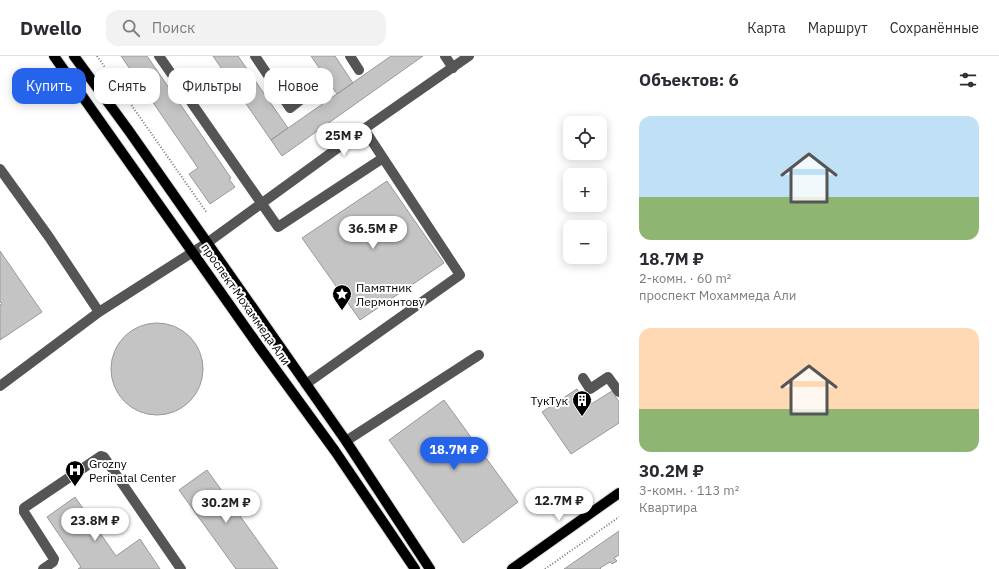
<!DOCTYPE html>
<html lang="ru">
<meta charset="utf-8">
<style>
body{margin:0;font-family:"IBM Plex Sans",sans-serif;background:#f2f2f3;color:#2b2b33;height:100vh;display:flex;flex-direction:column;font-size:15px;white-space:nowrap}
*{box-sizing:border-box;margin:0}
p{font-size:13px;color:#7c7c81}
.icon{flex:none;width:22px;height:22px;fill:none;stroke:currentColor;stroke-width:2;stroke-linecap:round;stroke-linejoin:round}
.map{position:relative;flex:1;overflow:hidden}
.side{display:flex;flex-direction:column;background:#fff;width:380px}
.side>*{flex:none}
.banner{position:absolute;left:12px;top:12px;width:380px;height:36px;display:flex;gap:8px}
.fabs{position:absolute;left:563px;top:60px;display:grid;gap:8px}
.fabs a{display:grid;place-items:center;width:44px;height:44px;border-radius:8px;background:#fff;box-shadow:0 2px 10px #0003;font-size:20px}
.price{position:absolute;translate:-50% -34px;padding:0 9px;border-radius:14px;background:#fff;color:#222;font-size:13px;line-height:26px;filter:drop-shadow(0 1px 2px #0008)}
.price::after{content:'';position:absolute;left:50%;top:24px;width:12px;height:9px;margin-left:-6px;background:inherit;clip-path:polygon(0 0,100% 0,50% 100%)}
.price.active{background:#2563eb;color:#fff}
ul{padding:0;list-style:none}
li{display:grid;align-content:center;gap:8px;height:212px;padding:0 20px}
li span{display:grid;place-items:center;height:124px;border-radius:12px;color:#555}
li>.icon{margin-inline-start:auto}
span .icon{width:72px;height:72px;fill:#fffc;stroke-width:1}
li b{font-size:17px}
h2{display:flex;justify-content:space-between;align-items:center;height:48px;padding:0 20px;font-size:17px}
.chip{padding:0 14px;border-radius:12px;background:#fff;box-shadow:0 2px 10px #0003;font-size:14px;line-height:36px}
.chip.active{background:#2563eb;color:#fff}
header{display:flex;align-items:center;gap:24px;box-sizing:border-box;height:56px;padding:0 20px;background:#fff;border-bottom:1px solid #e1e1e2}
header strong{font-size:19px}
nav{display:flex;gap:22px;margin-inline-start:auto;font-size:14px}
.search{width:280px;height:36px;background:#f2f2f3;display:flex;align-items:center;gap:10px;box-sizing:border-box;padding:0 14px;border-radius:12px;color:#7c7c81;font-size:15px}
main{display:flex;flex:1;min-height:0}
.map>svg:first-child{display:block}
.building{fill:#c4c4c4;stroke:#999}
.lines{fill:none;stroke-linecap:round;stroke-linejoin:round}
.major-casing{stroke:#dbdbdb;stroke-width:12}
.path{stroke:#777;stroke-width:2;stroke-dasharray:1 2;stroke-linecap:butt}
.minor{stroke:#555;stroke-width:10}
.major{stroke:#000;stroke-width:10}
.labels{text-anchor:middle;dominant-baseline:central;stroke-width:4;stroke-linejoin:round;paint-order:stroke}
.poi-label{font-size:12px;fill:#000;stroke:#fff;text-anchor:start}
.street-label{font-size:12px;fill:#000;stroke:#fff}
</style>
<header>
<strong>Dwello</strong>
<div class="search"><svg class="icon" aria-label="search" viewBox="0 0 24 24"><circle cx="10" cy="10" r="6"/><path d="M15 15l6 6"/></svg>Поиск</div>
<nav><a>Карта</a><a>Маршрут</a><a>Сохранённые</a></nav>
</header>
<main>
<div class="map">
<svg width="619" height="513" viewBox="0 0 619 513">
<rect width="100%" height="100%" fill="#fff"/>
<!-- building -->
<path class="building" d="M 121,0 L 147,0 L 231,122 L 229,123 L 235,131 L 210,148 L 189,118 L 198,112 Z
M 213,0 L 238,0 L 288,72 L 271,84 Z
M 311,0 L 335,0 L 353,27 L 337,38 Z
M 391,0 L 423,0 L 282,100 L 271,84 Z
M 387,125 L 444,207 L 360,264 L 302,182 Z
M 0,195 L 42,256 L 0,284 L 0,249 L 2,248 L 0,246 Z
M111 313a46 46 0 1 1 92 0a46 46 0 1 1-92 0Z
M 577,333 L 588,350 L 612,335 L 619,346 L 619,367 L 571,398 L 542,356 Z
M 444,344 L 518,446 L 463,487 L 389,384 Z
M 207,414 L 278,513 L 236,513 L 179,434 Z
M 75,441 L 116,500 L 140,483 L 160,513 L 78,513 L 81,511 L 47,461 Z
M 619,475 L 619,499 L 614,502 L 617,505 L 612,508 L 610,506 L 600,512 L 601,513 L 564,513 Z"/>
<g class="lines">
<!-- major casing -->
<g class="major-casing">
<path id="major" d="M 54,0 L 260,292 L 335,395 L 415,513
M 74,0 L 129,75 L 346,385 L 430,513
M 512,513 L 619,437"/>
</g>
<!-- path -->
<path class="path" d="M 97,0 L 207,157
M 545,513 L 619,461"/>
<!-- minor -->
<path class="minor" d="M 159,0 L 278,171 L 383,102
M 255,0 L 290,52 L 308,38
M 350,0 L 359,14
M 445,0 L 453,12
M 0,113 L 49,181 L 99,256
M 583,322 L 590,333 L 608,321 L 619,336
M 306,328 L 460,219 L 364,73
M 0,330 L 99,256 L 207,187 L 364,73 L 469,0
M 346,385 L 479,299
M 43,513 L 53,506 L 54,503 L 24,456 L 24,452 L 101,400 L 104,401 L 181,513"/>
<!-- major -->
<use href="#major" class="major"/>
</g>
<!-- icons -->
<defs>
<g id="sight-pin" transform="scale(1)"><path d="M0 17L-7.5 6A9.5 9.5 0 1 1 7.5 6Z" fill="#000" stroke="#fff"/><path d="M0-6L1.8-2.2L6-1.7L2.9 1.2L3.7 5.4L0 3.3L-3.7 5.4L-2.9 1.2L-6-1.7L-1.8-2.2Z" fill="#fff"/></g>
<g id="building-pin" transform="scale(1)"><path d="M0 17L-7.5 6A9.5 9.5 0 1 1 7.5 6Z" fill="#000" stroke="#fff"/><path d="M-4-6H4V6H1V3H-1V6H-4ZM-2.5-4.3h1.7v1.8h-1.7ZM.8-4.3h1.7v1.8H.8ZM-2.5-1h1.7V.8h-1.7ZM.8-1h1.7V.8H.8Z" fill="#fff"/></g>
<g id="hospital-pin" transform="scale(1)"><path d="M0 17L-7.5 6A9.5 9.5 0 1 1 7.5 6Z" fill="#000" stroke="#fff"/><path d="M-5-5h3v3.5h4V-5h3V5h-3V1.5h-4V5h-3Z" fill="#fff"/></g>
</defs>
<g fill-rule="evenodd">
<use href="#sight-pin" x="342" y="238"/>
<use href="#building-pin" x="582" y="344"/>
<use href="#hospital-pin" x="75" y="414"/>
</g>
<g class="labels">
<!-- poi labels -->
<g class="poi-label">
<text x="356" y="231">Памятник<tspan x="356" dy="14">Лермонтову</tspan></text>
<text x="568" y="344" text-anchor="end">ТукТук</text>
<text x="89" y="407">Grozny<tspan x="89" dy="14">Perinatal Center</tspan></text>
</g>
<!-- street labels -->
<g class="street-label">
<text transform="translate(246 248) rotate(55)">проспект Мохаммеда Али</text>
</g>
</g>
</svg>
<div class="fabs">
<a><svg class="icon" aria-label="locate" viewBox="0 0 24 24"><circle cx="12" cy="12" r="6"/><path d="M12 2v4M12 18v4M2 12h4M18 12h4"/></svg></a>
<a>+</a>
<a>−</a>
</div>
<b class="price" style="left:344px;top:101px">25M ₽</b>
<b class="price" style="left:373px;top:194px">36.5M ₽</b>
<b class="price active" style="left:454px;top:415px">18.7M ₽</b>
<b class="price" style="left:559px;top:466px">12.7M ₽</b>
<b class="price" style="left:226px;top:468px">30.2M ₽</b>
<b class="price" style="left:95px;top:486px">23.8M ₽</b>
<div class="banner">
<a class="chip active">Купить</a>
<a class="chip">Снять</a>
<a class="chip">Фильтры</a>
<a class="chip">Новое</a>
</div>
</div>
<section class="side">
<h2>Объектов: 6<svg class="icon" aria-label="filters" viewBox="0 0 24 24"><path d="M4 7h16M4 17h16"/><circle cx="9" cy="7" r="2"/><circle cx="15" cy="17" r="2"/></svg></h2>
<ul>
<li><span style="background:linear-gradient(#bfe0f5 65%,#8fb573 0)"><svg class="icon" aria-label="home" viewBox="0 0 24 24"><path d="M3 11l9-7 9 7M6 9v11h12V9"/></svg></span><div><b>18.7M ₽</b><p>2-комн. · 60 m²</p><p>проспект Мохаммеда Али</p></div></li>
<li><span style="background:linear-gradient(#ffd9b3 65%,#8fb573 0)"><svg class="icon" aria-label="home" viewBox="0 0 24 24"><path d="M3 11l9-7 9 7M6 9v11h12V9"/></svg></span><div><b>30.2M ₽</b><p>3-комн. · 113 m²</p><p>Квартира</p></div></li>
</ul>
</section>
</main>
